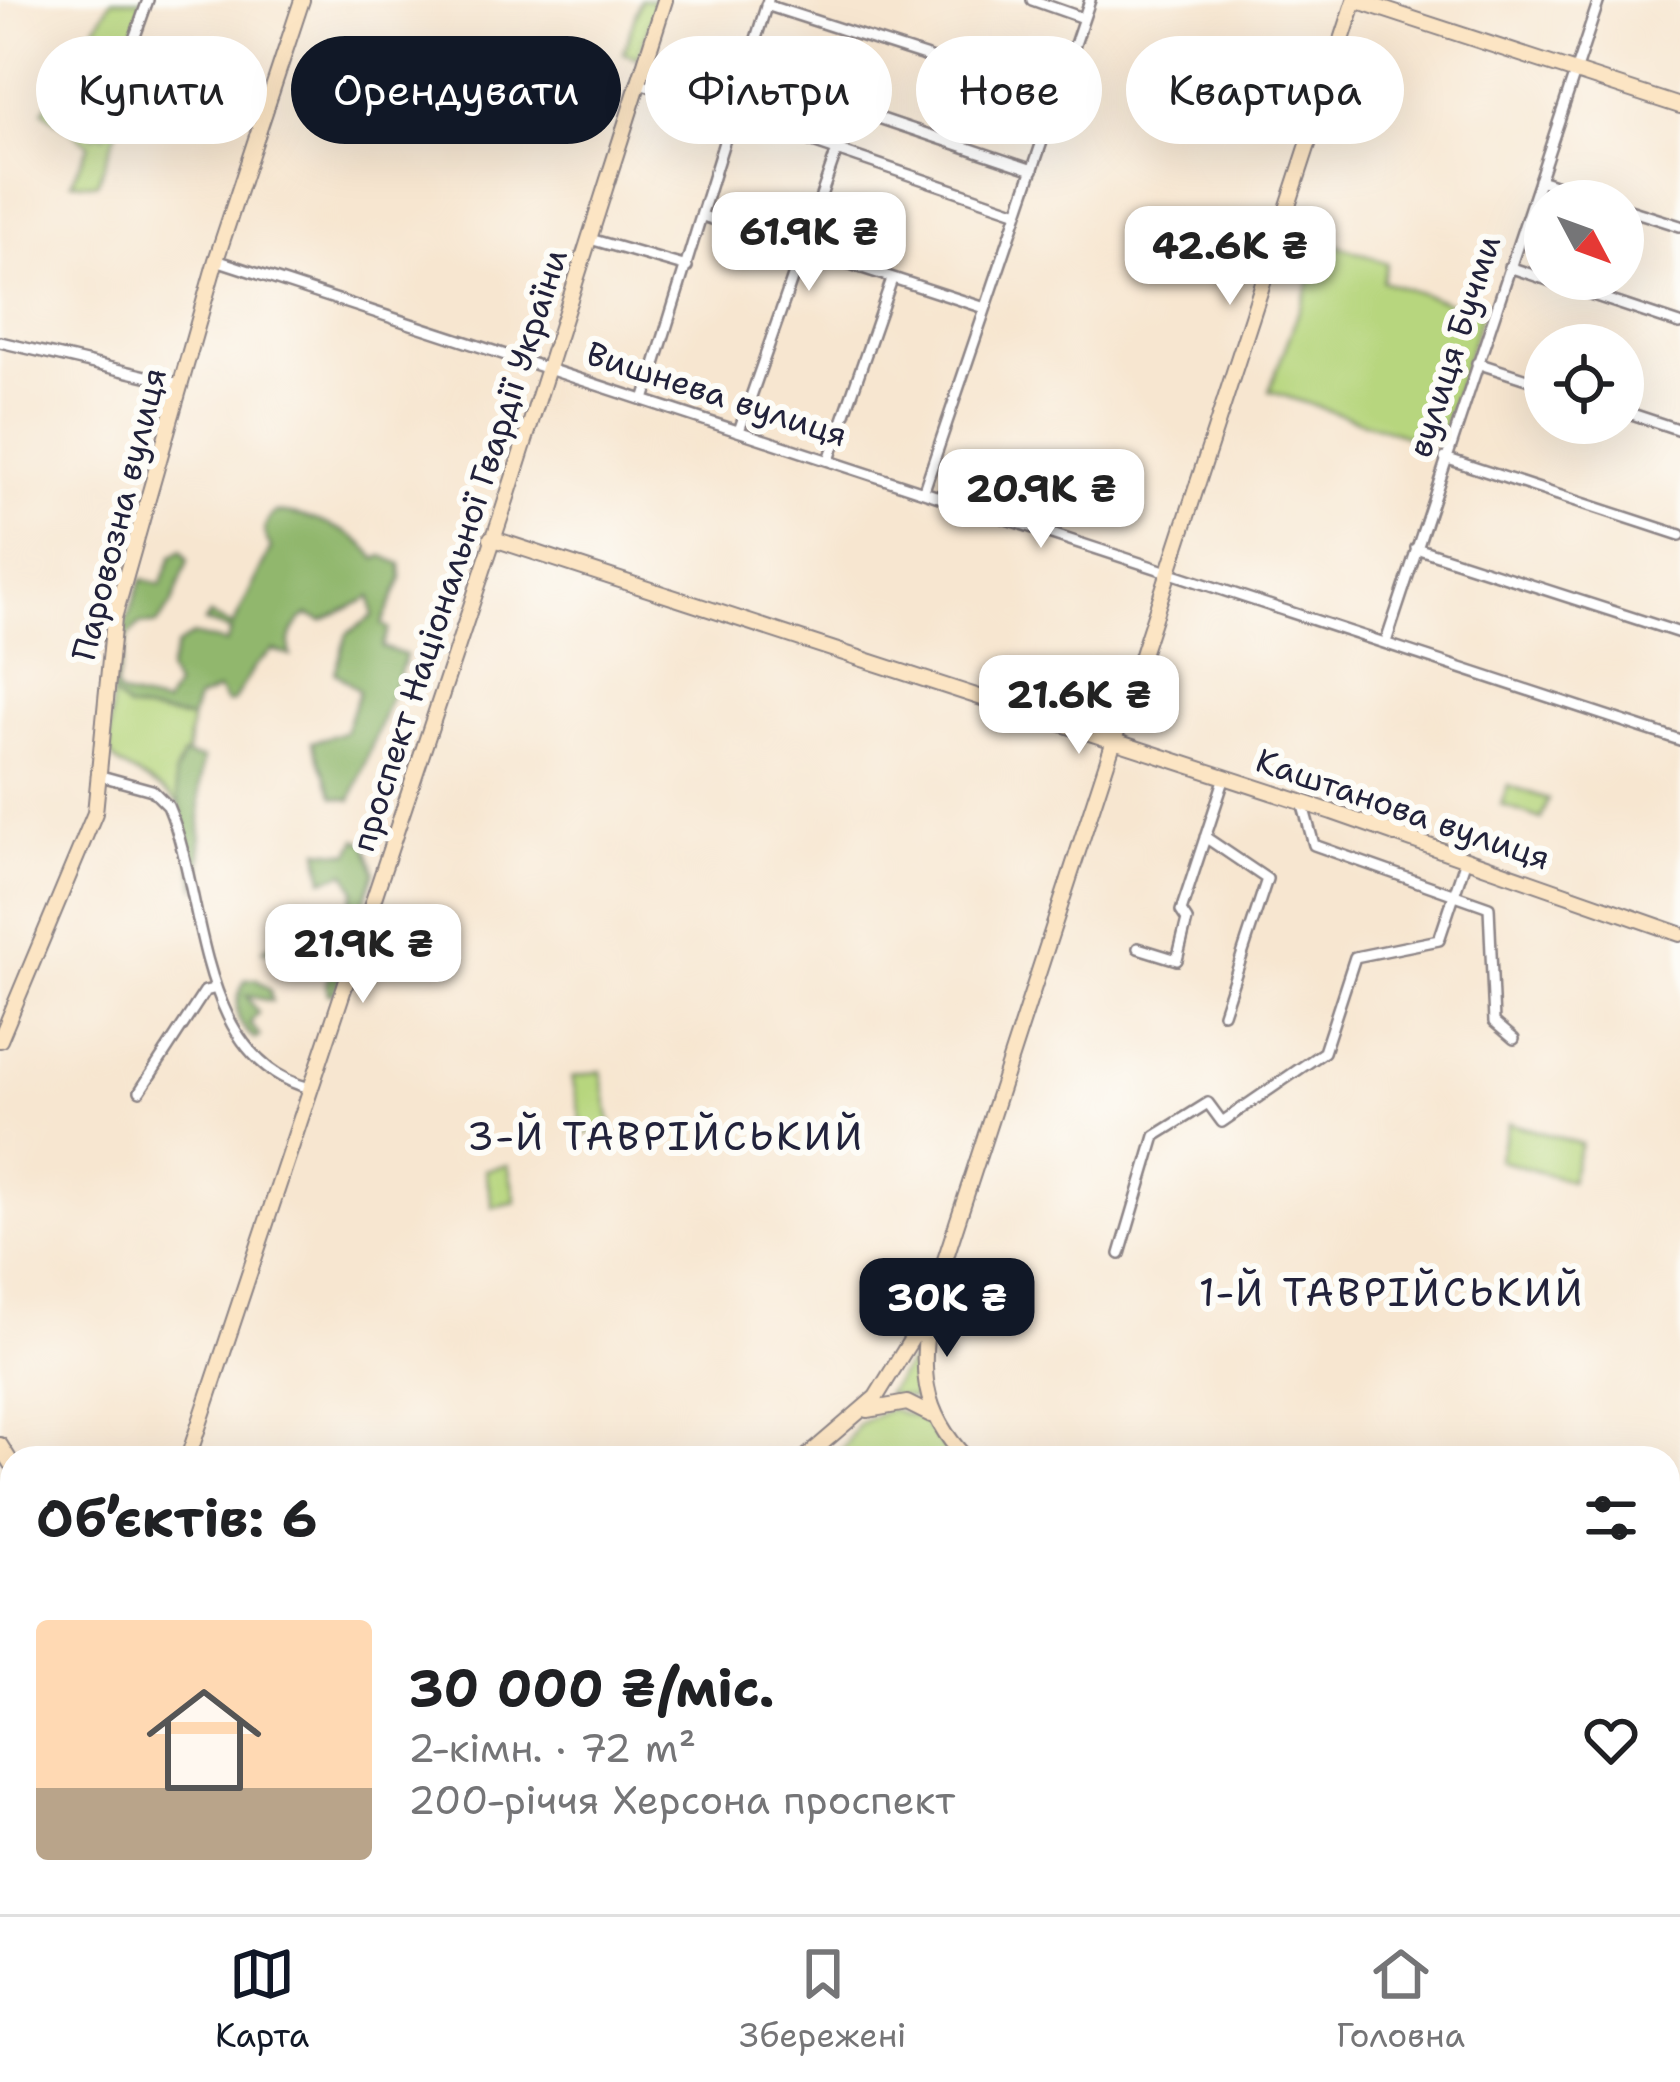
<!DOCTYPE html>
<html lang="uk">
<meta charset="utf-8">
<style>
body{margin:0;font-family:"Shantell Sans",sans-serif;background:#f6f6f6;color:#202124;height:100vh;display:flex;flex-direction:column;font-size:45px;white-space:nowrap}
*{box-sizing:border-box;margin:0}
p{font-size:39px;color:#757577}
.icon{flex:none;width:66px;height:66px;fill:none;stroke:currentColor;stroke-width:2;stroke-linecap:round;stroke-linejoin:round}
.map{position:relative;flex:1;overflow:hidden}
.sheet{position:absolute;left:0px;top:1446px;width:1680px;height:468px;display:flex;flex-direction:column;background:#fff;border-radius:36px 36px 0 0;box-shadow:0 12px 48px #0002}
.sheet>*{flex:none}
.hud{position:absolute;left:36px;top:36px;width:1608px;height:108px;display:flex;gap:24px}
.needle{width:78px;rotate:131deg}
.controls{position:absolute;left:1524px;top:180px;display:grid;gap:24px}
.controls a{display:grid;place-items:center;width:120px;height:120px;border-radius:50%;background:#fff;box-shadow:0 12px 48px #0002;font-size:60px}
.price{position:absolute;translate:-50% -102px;padding:0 27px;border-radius:24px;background:#fff;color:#222;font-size:39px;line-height:78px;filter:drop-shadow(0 3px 6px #0008)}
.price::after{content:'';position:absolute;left:50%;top:72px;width:36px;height:27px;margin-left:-18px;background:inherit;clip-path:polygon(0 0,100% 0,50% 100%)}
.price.on{background:#111827;color:#fff}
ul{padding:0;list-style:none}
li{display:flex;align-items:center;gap:36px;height:300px;padding:0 36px}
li+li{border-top:3px solid #e0e0e0}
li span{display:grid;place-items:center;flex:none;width:336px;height:240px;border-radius:12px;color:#555}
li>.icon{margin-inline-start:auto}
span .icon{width:144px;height:144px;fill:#fffc;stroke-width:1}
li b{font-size:51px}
h2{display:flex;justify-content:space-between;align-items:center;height:144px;padding:0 36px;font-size:51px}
.chip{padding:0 42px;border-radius:54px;background:#fff;box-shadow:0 12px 48px #0002;font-size:42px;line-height:108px}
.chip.on{background:#111827;color:#fff}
.menu{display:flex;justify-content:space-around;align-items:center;height:168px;border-top:3px solid #e0e0e0;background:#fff;font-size:33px;color:#757577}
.menu a{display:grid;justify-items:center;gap:6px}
.menu .on{color:#111827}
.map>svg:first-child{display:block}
.green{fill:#b7d67e;stroke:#6c7c5c;stroke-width:3}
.forest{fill:#91b76d;stroke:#5a6c54;stroke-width:3}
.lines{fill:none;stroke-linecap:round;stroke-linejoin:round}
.street-casing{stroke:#8c8486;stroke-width:14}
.secondary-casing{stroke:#8c8486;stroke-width:18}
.street{stroke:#fff;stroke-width:9}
.secondary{stroke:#fce5c4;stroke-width:14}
.labels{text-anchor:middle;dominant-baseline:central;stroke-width:12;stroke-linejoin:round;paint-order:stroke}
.street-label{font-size:33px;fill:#22223b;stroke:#fdfcf7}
.quarter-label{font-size:39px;letter-spacing:3px;fill:#22223b;stroke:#fdfcf7}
</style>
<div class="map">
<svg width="1680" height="1914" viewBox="0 0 1680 1914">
<rect width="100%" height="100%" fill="#fdfcf7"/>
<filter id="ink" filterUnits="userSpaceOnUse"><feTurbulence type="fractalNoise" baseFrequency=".00833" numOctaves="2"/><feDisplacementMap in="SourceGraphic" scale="24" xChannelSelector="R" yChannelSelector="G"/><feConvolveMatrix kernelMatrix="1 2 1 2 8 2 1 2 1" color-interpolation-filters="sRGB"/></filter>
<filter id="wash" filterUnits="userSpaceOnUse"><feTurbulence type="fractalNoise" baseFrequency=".004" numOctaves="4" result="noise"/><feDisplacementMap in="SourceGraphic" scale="48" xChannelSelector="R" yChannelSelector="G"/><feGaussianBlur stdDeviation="2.7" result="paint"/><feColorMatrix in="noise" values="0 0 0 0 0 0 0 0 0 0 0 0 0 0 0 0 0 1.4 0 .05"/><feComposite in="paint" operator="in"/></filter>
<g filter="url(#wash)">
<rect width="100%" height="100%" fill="#f7e6d0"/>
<!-- green -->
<path class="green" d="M 112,0 L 146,0 L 125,58 L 116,112 L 101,99 L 79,123 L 94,137 L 99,132 L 104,136 L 121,119 L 97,184 L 72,182 L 89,144 L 43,111 Z
M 640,0 L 658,0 L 638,58 L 623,53 Z
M 1325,241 L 1387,263 L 1382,281 L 1482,313 L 1437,446 L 1269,391 Z
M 112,694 L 192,712 L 181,808 C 165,783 116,770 111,755 C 107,738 112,712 112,694 Z
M 1508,785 L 1548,799 L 1541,819 L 1501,805 Z
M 601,1071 L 612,1128 L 584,1134 L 572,1077 Z
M 1509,1123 L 1581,1144 L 1570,1181 L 1498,1160 Z
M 508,1165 L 516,1202 L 493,1207 L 485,1170 Z
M 913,1359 L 920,1399 L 886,1394 Z
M 890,1409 L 922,1419 L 951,1458 L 836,1458 L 859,1424 Z
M 919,1902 L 934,1907 L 935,1902 L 1572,1902 L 1590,1908 L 1588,1914 L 882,1914 Z"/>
<!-- forest -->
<path class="forest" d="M 275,512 C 307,514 359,531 376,559 L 383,556 L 401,564 L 402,578 L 382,624 L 389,629 L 382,647 L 405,655 L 403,664 L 351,800 L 334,797 L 312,742 L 345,732 L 359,691 L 335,672 L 347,634 L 373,616 L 371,597 L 322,621 L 308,615 C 293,624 287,639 291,656 L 273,650 L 254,667 L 233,702 L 226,703 L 218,690 L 197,699 L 191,719 L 128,709 L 112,694 L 115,652 L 142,579 L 161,585 L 172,556 L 182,550 L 188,560 L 172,604 L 157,624 L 140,624 L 128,636 L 115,688 L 121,695 L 165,705 L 175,687 L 168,671 L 177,645 L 193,635 L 226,643 L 231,631 L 205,622 L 210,615 L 233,626 L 271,548 C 262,533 262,525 275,512 Z
M 183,755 L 203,759 C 194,807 207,844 197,889 L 174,776 Z
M 357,839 L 366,844 L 375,872 L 334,993 L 328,994 L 326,984 L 355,890 L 346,872 L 323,880 L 319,850 L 350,853 Z
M 309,909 L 314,915 L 301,958 L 263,950 L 278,939 L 291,942 L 301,913 Z
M 256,979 L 270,990 L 272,1001 L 247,996 L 258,1013 L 250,1023 L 260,1036 L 255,1039 C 233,1023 233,1004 245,980 Z
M 1014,1902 L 1216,1902 L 1212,1914 L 1018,1914 Z
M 1225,1902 L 1325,1902 L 1326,1914 L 1221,1914 Z"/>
</g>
<g filter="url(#ink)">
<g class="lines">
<!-- street casing -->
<g class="street-casing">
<path id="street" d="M 1032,0 L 1083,18
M 766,5 L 1058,99
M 640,83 L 1018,212
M 123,102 L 129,53 L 148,0
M 864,113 L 1033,170
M 1539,180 L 1602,201
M 1623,208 L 1680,226
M 703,216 L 985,308
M 590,239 L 687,267
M 216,260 L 1680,740
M 1509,267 L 1680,324
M 0,342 L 180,384
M 1477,363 L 1545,385
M 644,400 L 768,0
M 1623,411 L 1680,430
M 740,428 L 838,147
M 830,457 L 892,279
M 1445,458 L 1680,535
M 924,490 L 1090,0
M 1416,548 L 1680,633
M 1386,642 L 1599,0
M 101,776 L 152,790 L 168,806 C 206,894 195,1059 310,1088
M 1302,802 L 1314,845 L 1489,907 L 1494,1022 L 1514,1039
M 1205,837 L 1267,879 L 1223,1013
M 1138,948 L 1177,960 L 1187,920 L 1181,911 L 1225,777
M 140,1091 L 205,991 L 213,989
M 1120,1254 L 1155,1136 L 1208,1103 L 1222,1122 L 1324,1052 L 1355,957 L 1439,940 L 1466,859"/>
</g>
<!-- secondary casing -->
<g class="secondary-casing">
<path id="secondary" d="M 491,538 L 1332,812 L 1680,934
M 0,1040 L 95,813 L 114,618 L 216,260 L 302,0
M 868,1410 L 907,1403 L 931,1415
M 0,1445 L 12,1464
M 188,1458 L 502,513 L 665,0
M 805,1458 L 876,1397 L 922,1322
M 966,1458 C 920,1411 920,1367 930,1306 L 1355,0 L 1680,106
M 1668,1716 L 1680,1720
M 5,1914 L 12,1893
M 18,1914 L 22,1902"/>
</g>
<!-- street -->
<use href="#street" class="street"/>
<!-- secondary -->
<use href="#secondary" class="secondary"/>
</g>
</g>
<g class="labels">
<!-- street labels -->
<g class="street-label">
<text transform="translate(1454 346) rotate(-72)">вулиця Бучми</text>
<text transform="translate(717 394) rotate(18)">Вишнева вулиця</text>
<text transform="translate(119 514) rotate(-76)">Паровозна вулиця</text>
<text transform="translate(459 550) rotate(-72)">проспект Національної Гвардії України</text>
<text transform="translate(1403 809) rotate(19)">Каштанова вулиця</text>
</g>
<!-- quarter labels -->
<g class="quarter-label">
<text x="666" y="1136">3-Й ТАВРІЙСЬКИЙ</text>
<text x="1392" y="1292">1-Й ТАВРІЙСЬКИЙ</text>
</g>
</g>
</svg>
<div class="controls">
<a><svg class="needle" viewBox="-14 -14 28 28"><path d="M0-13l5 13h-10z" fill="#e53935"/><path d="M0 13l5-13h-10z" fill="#757577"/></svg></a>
<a><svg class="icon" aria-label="locate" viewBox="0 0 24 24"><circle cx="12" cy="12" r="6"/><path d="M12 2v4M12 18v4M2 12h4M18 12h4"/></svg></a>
</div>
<b class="price" style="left:809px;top:294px">61.9K ₴</b>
<b class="price" style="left:1230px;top:308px">42.6K ₴</b>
<b class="price" style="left:1041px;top:551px">20.9K ₴</b>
<b class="price" style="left:1079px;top:757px">21.6K ₴</b>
<b class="price" style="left:363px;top:1006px">21.9K ₴</b>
<b class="price on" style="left:947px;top:1360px">30K ₴</b>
<div class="hud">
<a class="chip">Купити</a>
<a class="chip on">Орендувати</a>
<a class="chip">Фільтри</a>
<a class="chip">Нове</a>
<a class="chip">Квартира</a>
</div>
<section class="sheet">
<h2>Об’єктів: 6<svg class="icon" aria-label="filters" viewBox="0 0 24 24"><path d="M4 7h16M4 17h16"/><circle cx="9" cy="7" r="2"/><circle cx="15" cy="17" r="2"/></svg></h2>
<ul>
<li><span style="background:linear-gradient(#ffd9b3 70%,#b9a48a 0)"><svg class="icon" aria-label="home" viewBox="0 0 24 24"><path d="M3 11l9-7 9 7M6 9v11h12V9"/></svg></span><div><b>30 000 ₴/міс.</b><p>2-кімн. · 72 m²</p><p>200-річчя Херсона проспект</p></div><svg class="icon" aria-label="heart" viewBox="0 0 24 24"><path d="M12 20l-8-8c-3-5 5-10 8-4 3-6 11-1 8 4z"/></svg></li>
</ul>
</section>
</div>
<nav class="menu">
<a class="on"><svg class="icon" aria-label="map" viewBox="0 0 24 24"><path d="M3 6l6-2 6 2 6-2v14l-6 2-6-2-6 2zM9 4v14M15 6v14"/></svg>Карта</a>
<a><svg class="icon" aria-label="saved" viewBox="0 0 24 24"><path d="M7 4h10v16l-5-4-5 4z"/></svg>Збережені</a>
<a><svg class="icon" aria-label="home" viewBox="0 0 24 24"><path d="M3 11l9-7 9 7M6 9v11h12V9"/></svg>Головна</a>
</nav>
